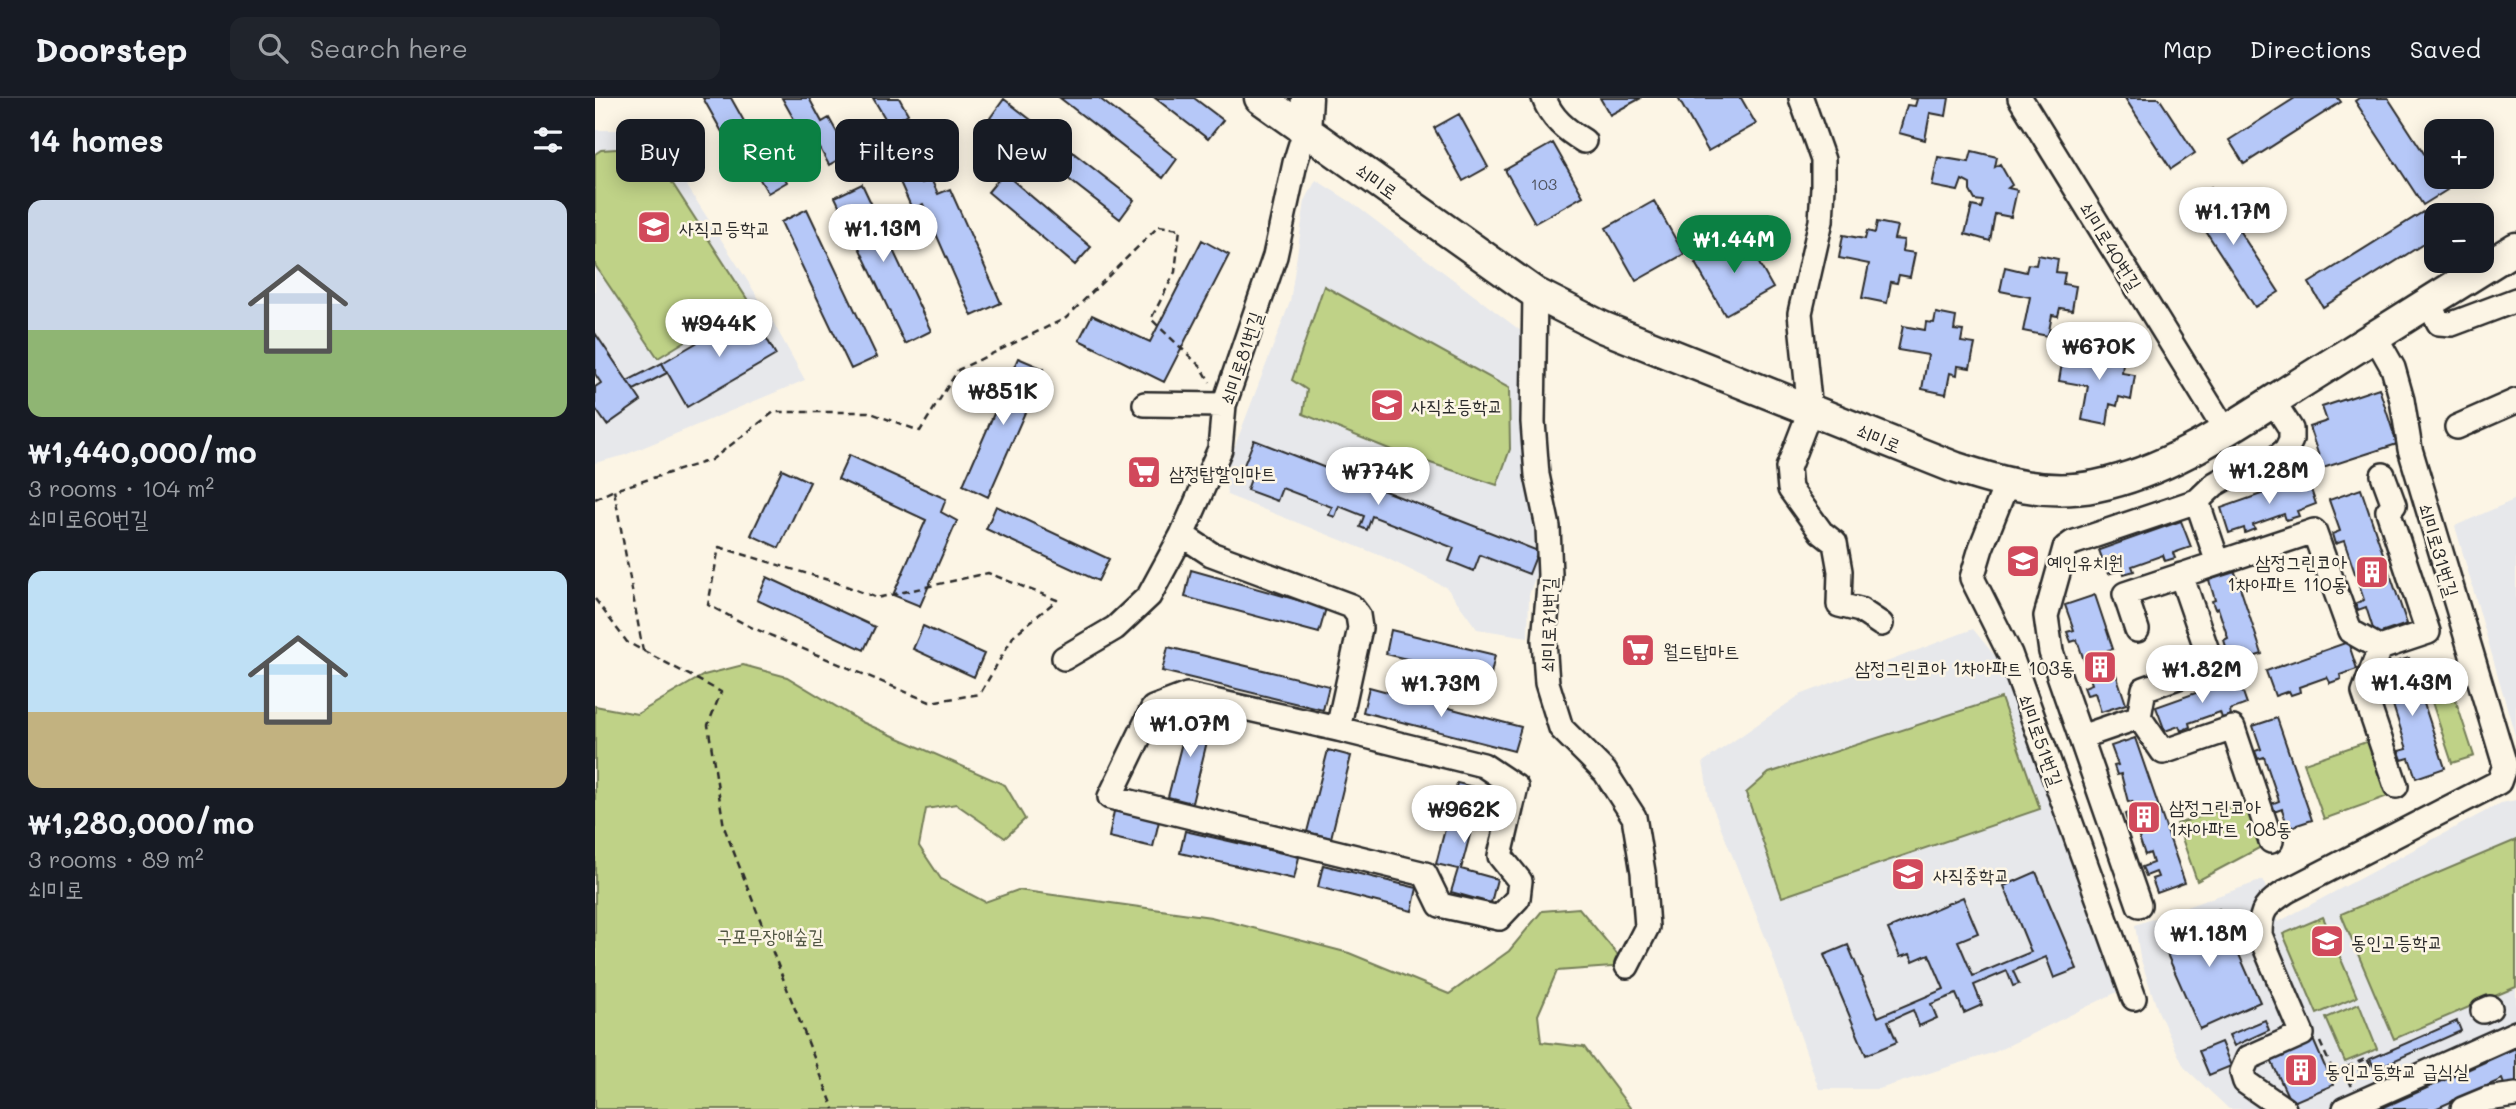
<!DOCTYPE html>
<meta charset="utf-8">
<style>
body{margin:0;font-family:Mali,"Poor Story",sans-serif;background:#20242c;color:#f1f3f6;height:100vh;display:flex;flex-direction:column;font-size:26px;white-space:nowrap}
*{box-sizing:border-box;margin:0}
p{font-size:23px;color:#9ea1a6}
.icon{flex:none;width:38px;height:38px;fill:none;stroke:currentColor;stroke-width:2;stroke-linecap:round;stroke-linejoin:round}
.map{position:relative;flex:1;overflow:hidden}
.details{display:flex;flex-direction:column;background:#171b24;width:595px}
.details>*{flex:none}
.banner{position:absolute;left:21px;top:21px;width:665px;height:63px;display:flex;gap:14px}
.controls{position:absolute;left:1829px;top:21px;display:grid;gap:14px}
.controls a{display:grid;place-items:center;width:70px;height:70px;border-radius:14px;background:#171b24;box-shadow:0 4px 18px #0003;font-size:35px}
.price{position:absolute;translate:-50% -60px;padding:0 16px;border-radius:24px;background:#fff;color:#222;font-size:23px;line-height:46px;filter:drop-shadow(0 2px 4px #0008)}
.price::after{content:'';position:absolute;left:50%;top:42px;width:21px;height:16px;margin-left:-10px;background:inherit;clip-path:polygon(0 0,100% 0,50% 100%)}
.price.active{background:#0b8043;color:#fff}
ul{padding:0;list-style:none}
li{display:grid;align-content:center;gap:14px;height:371px;padding:0 28px}
li span{display:grid;place-items:center;height:217px;border-radius:14px;color:#555}
li>.icon{margin-inline-start:auto}
span .icon{width:126px;height:126px;fill:#fffc;stroke-width:1}
li b{font-size:30px}
h2{display:flex;justify-content:space-between;align-items:center;height:84px;padding:0 28px;font-size:30px}
.pill{padding:0 24px;border-radius:14px;background:#171b24;box-shadow:0 4px 18px #0003;font-size:24px;line-height:63px}
.pill.active{background:#0b8043;color:#fff}
header{display:flex;align-items:center;gap:42px;box-sizing:border-box;height:98px;padding:0 35px;background:#171b24;border-bottom:2px solid #363941}
header strong{font-size:33px}
nav{display:flex;gap:38px;margin-inline-start:auto;font-size:24px}
.search{width:490px;height:63px;background:#20242c;display:flex;align-items:center;gap:18px;box-sizing:border-box;padding:0 24px;border-radius:14px;color:#9ea1a6;font-size:26px}
main{display:flex;flex:1;min-height:0}
.map>svg:first-child{display:block}
.built{fill:#e7e8eb}
.green{fill:#bfd287;stroke:#757e59;stroke-width:2}
.building{fill:#b6c8f8;stroke:#2b2b2b;stroke-width:2}
.lines{fill:none;stroke-linecap:round;stroke-linejoin:round}
.minor-casing{stroke:#2b2b2b;stroke-width:28}
.major-casing{stroke:#2b2b2b;stroke-width:35}
.path{stroke:#2b2b2b;stroke-width:2.5;stroke-dasharray:7 5;stroke-linecap:butt}
.minor{stroke:#fcf5e5;stroke-width:23}
.major{stroke:#fcf5e5;stroke-width:30}
.labels{text-anchor:middle;dominant-baseline:central;stroke-width:5;stroke-linejoin:round;paint-order:stroke}
.number-label{font-size:16px;fill:#4e525e}
.street-label{font-size:19px;fill:#2b2b2b;stroke:#fcf5e5}
.poi-label{font-size:19px;fill:#2b2b2b;stroke:#fcf5e5;text-anchor:start}
.park-label{font-size:19px;fill:#505542;stroke:#fcf5e5}
</style>
<header>
<strong>Doorstep</strong>
<div class="search"><svg class="icon" aria-label="search" viewBox="0 0 24 24"><circle cx="10" cy="10" r="6"/><path d="M15 15l6 6"/></svg>Search here</div>
<nav><a>Map</a><a>Directions</a><a>Saved</a></nav>
</header>
<main>
<section class="details">
<h2>14 homes<svg class="icon" aria-label="filters" viewBox="0 0 24 24"><path d="M4 7h16M4 17h16"/><circle cx="9" cy="7" r="2"/><circle cx="15" cy="17" r="2"/></svg></h2>
<ul>
<li><span style="background:linear-gradient(#c9d6e8 60%,#8fb573 0)"><svg class="icon" aria-label="home" viewBox="0 0 24 24"><path d="M3 11l9-7 9 7M6 9v11h12V9"/></svg></span><div><b>₩1,440,000/mo</b><p>3 rooms · 104 m²</p><p>쇠미로60번길</p></div></li>
<li><span style="background:linear-gradient(#bfe0f5 65%,#c2b280 0)"><svg class="icon" aria-label="home" viewBox="0 0 24 24"><path d="M3 11l9-7 9 7M6 9v11h12V9"/></svg></span><div><b>₩1,280,000/mo</b><p>3 rooms · 89 m²</p><p>쇠미로</p></div></li>
</ul>
</section>
<div class="map">
<svg width="1921" height="1011" viewBox="0 0 1921 1011">
<rect width="100%" height="100%" fill="#fcf5e5"/>
<filter id="ink" filterUnits="userSpaceOnUse"><feTurbulence type="fractalNoise" baseFrequency=".0143" numOctaves="2"/><feDisplacementMap in="SourceGraphic" scale="14" xChannelSelector="R" yChannelSelector="G"/><feConvolveMatrix kernelMatrix="1 2 1 2 8 2 1 2 1" color-interpolation-filters="sRGB"/></filter>
<g filter="url(#ink)">
<!-- built -->
<path class="built" d="M 0,32 L 48,32 L 64,44 L 173,215 L 210,282 L 30,357 L 0,365 Z
M 721,82 L 756,104 L 926,233 L 930,266 L 926,347 L 945,418 L 948,456 L 934,497 L 933,539 L 882,531 L 852,490 L 789,459 L 632,397 L 630,374 L 695,204 L 710,103 Z
M 1921,401 L 1921,641 L 1860,428 Z
M 1378,531 L 1409,569 L 1522,894 L 1400,954 L 1284,991 L 1224,991 L 1175,851 L 1114,700 L 1108,664 L 1205,597 Z
M 1921,702 L 1921,1003 L 1900,1011 L 1634,1011 L 1589,969 L 1563,913 L 1545,859 L 1540,827 L 1668,782 L 1683,824 L 1906,705 Z"/>
<!-- green -->
<path class="green" d="M 54,49 L 154,204 L 63,260 L 0,167 L 0,56 L 6,52 Z
M 729,188 L 914,290 L 915,351 L 902,387 L 799,353 L 708,316 L 712,292 L 697,282 Z
M 148,567 L 192,579 L 267,624 L 410,687 L 430,721 L 410,740 L 361,706 L 331,711 L 324,748 L 346,781 L 390,804 L 423,792 L 616,819 L 754,855 L 854,896 L 914,853 L 947,813 L 984,810 L 1032,868 L 962,873 L 943,917 L 946,944 L 989,949 L 1036,1011 L 0,1011 L 0,608 L 42,616 L 109,577 Z
M 1857,591 L 1879,658 L 1857,665 L 1835,598 Z
M 1406,600 L 1445,711 L 1187,799 L 1151,695 L 1174,675 Z
M 1777,642 L 1796,697 L 1729,721 L 1709,665 Z
M 1650,704 L 1666,749 L 1602,783 L 1582,726 Z
M 1921,742 L 1921,889 L 1799,941 L 1746,816 Z
M 1728,819 L 1762,899 L 1722,916 L 1688,836 Z
M 1764,906 L 1782,951 L 1750,964 L 1731,920 Z"/>
<!-- building -->
<path class="building" d="M 108,0 L 136,0 L 168,57 L 174,53 L 192,84 L 173,95 L 154,63 L 146,68 Z
M 187,0 L 214,0 L 227,24 L 234,20 L 254,56 L 234,67 L 214,30 L 206,34 Z
M 278,0 L 304,0 L 313,16 L 294,27 Z
M 465,0 L 504,0 L 582,61 L 568,80 Z
M 560,0 L 599,0 L 628,22 L 613,41 Z
M 1005,0 L 1046,0 L 1015,17 Z
M 1083,0 L 1146,0 L 1161,26 L 1113,53 Z
M 1314,0 L 1354,0 L 1351,18 L 1335,15 L 1330,42 L 1304,35 L 1312,7 L 1320,8 L 1322,1 Z
M 1530,0 L 1564,0 L 1600,55 L 1576,71 Z
M 1700,0 L 1743,0 L 1746,4 L 1649,66 L 1634,42 Z
M 1764,0 L 1793,0 L 1841,74 L 1841,79 L 1844,79 L 1852,92 L 1828,107 L 1760,3 Z
M 409,1 L 539,102 L 525,121 L 395,20 Z
M 864,16 L 893,69 L 868,83 L 839,30 Z
M 958,45 L 988,98 L 940,125 L 910,72 Z
M 1377,53 L 1402,59 L 1400,69 L 1405,66 L 1417,87 L 1413,90 L 1422,92 L 1416,119 L 1400,116 L 1395,143 L 1370,136 L 1377,108 L 1386,110 L 1388,103 L 1380,102 L 1375,93 L 1375,86 L 1367,82 L 1363,93 L 1337,88 L 1343,59 L 1374,64 Z
M 315,58 L 327,85 L 336,81 L 343,96 L 355,91 L 406,205 L 377,218 L 328,106 L 317,111 L 297,66 Z
M 409,75 L 496,149 L 480,167 L 393,94 Z
M 267,86 L 336,233 L 310,246 L 240,99 Z
M 1616,89 L 1684,194 L 1660,209 L 1592,104 Z
M 1059,103 L 1089,156 L 1041,183 L 1011,130 Z
M 212,111 L 282,259 L 256,271 L 186,124 Z
M 1828,114 L 1841,138 L 1728,209 L 1714,185 Z
M 1282,124 L 1302,128 L 1299,141 L 1309,142 L 1307,153 L 1320,155 L 1315,179 L 1304,177 L 1302,185 L 1296,184 L 1292,205 L 1267,200 L 1274,166 L 1244,160 L 1248,137 L 1270,141 L 1272,133 L 1280,135 Z
M 1148,137 L 1178,190 L 1130,217 L 1100,165 Z
M 607,142 L 634,157 L 569,284 L 484,242 L 497,217 L 555,244 Z
M 1443,157 L 1463,161 L 1461,174 L 1470,175 L 1468,186 L 1481,188 L 1477,212 L 1465,210 L 1463,218 L 1457,217 L 1453,238 L 1428,233 L 1435,199 L 1405,193 L 1410,169 L 1431,174 L 1433,166 L 1441,167 Z
M 156,213 L 181,257 L 92,309 L 67,265 Z
M 1341,215 L 1361,219 L 1359,232 L 1368,233 L 1366,244 L 1380,246 L 1375,270 L 1363,268 L 1362,277 L 1355,275 L 1351,296 L 1327,291 L 1333,257 L 1303,252 L 1308,228 L 1330,232 L 1331,224 L 1339,225 Z
M 0,235 L 46,303 L 12,327 L 0,310 L 0,289 L 6,285 L 0,276 Z
M 1502,246 L 1522,250 L 1519,263 L 1528,265 L 1527,275 L 1540,277 L 1536,302 L 1524,299 L 1522,308 L 1515,306 L 1512,327 L 1487,322 L 1493,288 L 1464,283 L 1468,259 L 1490,263 L 1492,255 L 1500,257 Z
M 423,260 L 449,271 L 393,399 L 368,387 Z
M 67,265 L 72,275 L 39,292 L 32,283 Z
M 1784,290 L 1802,346 L 1728,370 L 1714,329 L 1732,323 L 1727,309 Z
M 659,342 L 943,453 L 934,476 L 885,457 L 879,473 L 854,463 L 859,450 L 777,418 L 772,432 L 765,429 L 769,418 L 744,408 L 740,419 L 734,417 L 737,409 L 687,390 L 682,403 L 652,392 L 656,381 L 645,377 Z
M 254,357 L 351,401 L 346,414 L 362,423 L 325,508 L 298,497 L 331,422 L 243,381 Z
M 187,371 L 215,384 L 184,450 L 156,437 Z
M 1712,380 L 1721,406 L 1702,413 L 1704,418 L 1691,422 L 1689,416 L 1658,427 L 1660,431 L 1650,435 L 1649,430 L 1634,435 L 1626,410 Z
M 1766,391 L 1812,526 L 1780,537 L 1771,509 L 1763,512 L 1761,505 L 1769,502 L 1749,443 L 1740,446 L 1737,436 L 1745,433 L 1734,402 Z
M 401,408 L 514,461 L 503,483 L 391,431 Z
M 1586,423 L 1596,449 L 1578,455 L 1580,460 L 1570,463 L 1568,457 L 1537,468 L 1539,473 L 1529,476 L 1528,471 L 1513,476 L 1504,452 Z
M 596,472 L 731,510 L 724,535 L 590,499 Z
M 1640,474 L 1667,556 L 1640,565 L 1636,551 L 1632,552 L 1629,542 L 1633,540 L 1623,510 L 1620,511 L 1617,503 L 1620,502 L 1614,482 Z
M 172,479 L 280,529 L 269,552 L 162,502 Z
M 1500,497 L 1518,551 L 1513,552 L 1531,606 L 1506,614 L 1500,595 L 1492,597 L 1489,589 L 1497,586 L 1482,542 L 1476,544 L 1472,534 L 1479,532 L 1470,507 Z
M 328,528 L 389,556 L 379,579 L 318,551 Z
M 796,532 L 900,557 L 895,581 L 791,556 Z
M 1753,544 L 1762,571 L 1745,577 L 1746,581 L 1735,585 L 1732,579 L 1704,589 L 1705,594 L 1696,597 L 1694,593 L 1680,598 L 1671,573 Z
M 573,549 L 734,588 L 728,612 L 567,573 Z
M 1814,560 L 1850,670 L 1821,680 L 1814,660 L 1807,662 L 1804,653 L 1812,651 L 1797,604 L 1791,607 L 1787,596 L 1793,594 L 1785,569 Z
M 1643,580 L 1652,606 L 1635,612 L 1636,617 L 1627,620 L 1625,614 L 1594,625 L 1595,629 L 1586,633 L 1584,628 L 1570,633 L 1561,609 Z
M 774,589 L 926,629 L 919,653 L 768,614 Z
M 594,617 L 617,623 L 597,705 L 573,699 Z
M 1682,620 L 1717,722 L 1693,730 L 1687,711 L 1679,714 L 1676,706 L 1684,703 L 1669,659 L 1663,661 L 1660,653 L 1666,651 L 1658,628 Z
M 1540,640 L 1590,785 L 1562,795 L 1557,781 L 1563,779 L 1561,774 L 1551,778 L 1547,769 L 1558,765 L 1555,755 L 1550,757 L 1540,727 L 1545,726 L 1544,722 L 1533,726 L 1530,716 L 1541,712 L 1537,703 L 1533,704 L 1526,676 L 1522,677 L 1519,668 L 1523,667 L 1516,648 Z
M 733,652 L 756,658 L 736,740 L 712,734 Z
M 862,685 L 887,691 L 866,771 L 902,781 L 896,805 L 856,794 L 863,771 L 841,766 Z
M 519,713 L 564,723 L 558,749 L 514,739 Z
M 590,733 L 704,759 L 699,781 L 585,755 Z
M 728,767 L 822,790 L 817,813 L 723,789 Z
M 1441,774 L 1482,871 L 1459,880 L 1451,859 L 1418,873 L 1424,886 L 1418,888 L 1412,873 L 1379,887 L 1387,907 L 1369,915 L 1361,896 L 1336,906 L 1342,920 L 1324,928 L 1318,912 L 1293,923 L 1302,944 L 1271,957 L 1229,857 L 1253,847 L 1283,919 L 1349,891 L 1334,856 L 1318,863 L 1315,856 L 1305,859 L 1293,831 L 1368,799 L 1383,835 L 1363,843 L 1378,878 L 1436,854 L 1409,788 Z
M 1624,811 L 1665,904 L 1605,931 L 1564,838 Z
M 1670,922 L 1674,932 L 1639,948 L 1634,937 Z
M 1862,923 L 1866,933 L 1780,971 L 1775,961 Z
M 1717,939 L 1738,987 L 1696,1005 L 1674,958 Z
M 1626,944 L 1636,968 L 1614,977 L 1604,953 Z
M 1921,950 L 1921,993 L 1910,989 L 1907,981 L 1840,1011 L 1785,1011 Z"/>
<g class="lines">
<!-- minor casing -->
<g class="minor-casing">
<path id="minor" d="M 949,0 C 956,20 971,32 989,43
M 1206,0 L 1228,62 L 1228,89 L 1226,123 L 1205,215 L 1215,313 L 1193,370 L 1195,391 L 1226,434 L 1240,445 L 1245,473 L 1244,507 L 1265,512 L 1286,526
M 1425,0 L 1630,332
M 940,195 L 938,324 L 942,377 L 953,429 L 955,477 L 949,542 L 952,585 L 966,630 L 1010,674 L 1039,719 L 1048,774 L 1052,829 L 1032,868
M 1833,205 L 1844,225 L 1857,226 L 1921,202
M 550,306 L 629,307
M 1862,329 L 1921,303
M 1411,387 L 1386,450 L 1377,480 L 1415,556 L 1539,900
M 1602,403 L 1623,465 L 1719,433 L 1755,533 L 1785,550 L 1769,594 L 1801,688
M 587,437 L 616,456 L 756,508 L 763,517 L 765,530 L 743,631 L 888,667 L 921,689 L 905,758 L 925,783 L 923,800 L 904,820 L 845,807 L 830,776 L 515,699 L 558,610 L 592,597 L 743,631
M 1542,532 L 1530,496 L 1623,465
M 1785,550 L 1833,534 L 1793,413 L 1799,407 L 1788,377
M 469,560 L 520,530 L 554,498 L 587,437 L 625,351 L 629,307 L 680,158 L 700,65 L 710,33
M 1544,619 L 1568,654 L 1638,630 L 1676,743
M 1486,639 L 1544,619 L 1549,591 L 1617,567 L 1586,477
M 1544,807 L 1456,554 L 1451,518 L 1470,450 L 1477,445 L 1602,403 L 1620,386 L 1634,378 L 1681,360 L 1691,352 L 1696,342 L 1696,331 L 1678,303
M 1888,913 L 1895,910
M 1689,1011 L 1650,984 L 1647,974 L 1653,960 L 1707,936 L 1665,837 C 1665,811 1671,807 1692,793 L 1904,684 L 1910,667 L 1815,351 L 1807,302 L 1798,270 L 1780,238
M 1750,1011 L 1921,935
M 1868,1011 L 1892,1001 L 1921,997"/>
</g>
<!-- major casing -->
<g class="major-casing">
<path id="major" d="M 665,0 L 940,195 L 1007,229 L 1361,370 C 1407,385 1452,398 1501,388 C 1579,372 1644,324 1709,283 C 1780,238 1850,194 1921,150
M 710,33 L 712,0"/>
</g>
<!-- path -->
<path class="path" d="M 0,401 L 19,392
M 124,449 L 243,485 L 282,500 L 393,475 L 462,502 L 419,537 L 385,596 L 335,604 L 158,530 L 113,507 Z
M 0,501 L 32,544 L 126,594 L 113,627 L 129,729 L 239,1011
M 48,553 L 19,392 L 116,362 L 179,314 L 273,314 L 325,333 L 363,272 L 471,220 L 564,128 L 585,131 L 580,174 L 556,221 L 607,270 L 615,284
M 1725,944 L 1739,975 L 1772,960 L 1775,967 L 1752,977 L 1757,989"/>
<!-- minor -->
<use href="#minor" class="minor"/>
<!-- major -->
<use href="#major" class="major"/>
</g>
</g>
<!-- icons -->
<defs>
<g id="school-square" transform="scale(1.75)"><rect x="-9" y="-9" width="18" height="18" rx="4" fill="#d1495b" stroke="#fcf5e5"/><path d="M0-5L7-2L0 1L-7-2ZM-4 1L0 2.5L4 1V4Q0 6-4 4Z" fill="#fff"/></g>
<g id="supermarket-square" transform="scale(1.75)"><rect x="-9" y="-9" width="18" height="18" rx="4" fill="#d1495b" stroke="#fcf5e5"/><path d="M-6-5.5h2.5l.6 2H6L4.5 2H-2.5L-4.4-4H-6ZM-1.5 3.2a1.3 1.3 0 1 0 .1 0ZM3 3.2a1.3 1.3 0 1 0 .1 0Z" fill="#fff"/></g>
<g id="building-square" transform="scale(1.75)"><rect x="-9" y="-9" width="18" height="18" rx="4" fill="#d1495b" stroke="#fcf5e5"/><path d="M-4-6H4V6H1V3H-1V6H-4ZM-2.5-4.3h1.7v1.8h-1.7ZM.8-4.3h1.7v1.8H.8ZM-2.5-1h1.7V.8h-1.7ZM.8-1h1.7V.8H.8Z" fill="#fff"/></g>
</defs>
<g fill-rule="evenodd">
<use href="#school-square" x="59" y="129"/>
<use href="#school-square" x="792" y="307"/>
<use href="#supermarket-square" x="549" y="374"/>
<use href="#school-square" x="1428" y="463"/>
<use href="#building-square" x="1777" y="474"/>
<use href="#supermarket-square" x="1043" y="552"/>
<use href="#building-square" x="1505" y="569"/>
<use href="#building-square" x="1549" y="719"/>
<use href="#school-square" x="1313" y="776"/>
<use href="#school-square" x="1732" y="843"/>
<use href="#building-square" x="1706" y="972"/>
</g>
<g class="labels">
<!-- number labels -->
<g class="number-label">
<text x="949" y="85">103</text>
</g>
<!-- street labels -->
<g class="street-label">
<text transform="translate(782 83) rotate(35)">쇠미로</text>
<text transform="translate(1516 148) rotate(58)">쇠미로40번길</text>
<text transform="translate(646 260) rotate(-72)">쇠미로81번길</text>
<text transform="translate(1284 340) rotate(22)">쇠미로</text>
<text transform="translate(1844 452) rotate(73)">쇠미로31번길</text>
<text transform="translate(953 527) rotate(-89)">쇠미로71번길</text>
<text transform="translate(1446 642) rotate(70)">쇠미로51번길</text>
</g>
<!-- poi labels -->
<g class="poi-label">
<text x="84" y="129">사직고등학교</text>
<text x="816" y="307">사직초등학교</text>
<text x="574" y="374">삼정탑할인마트</text>
<text x="1452" y="463">예인유치원</text>
<text x="1752" y="463" text-anchor="end">삼정그린코아<tspan x="1752" dy="22">1차아파트 110동</tspan></text>
<text x="1068" y="552">월드탑마트</text>
<text x="1480" y="569" text-anchor="end">삼정그린코아 1차아파트 103동</text>
<text x="1574" y="708">삼정그린코아<tspan x="1574" dy="22">1차아파트 108동</tspan></text>
<text x="1338" y="776">사직중학교</text>
<text x="1756" y="843">동인고등학교</text>
<text x="1730" y="972">동인고등학교 급식실</text>
</g>
<!-- park labels -->
<g class="park-label">
<text x="175" y="837">구포무장애숲길</text>
</g>
</g>
</svg>
<div class="controls">
<a>+</a>
<a>−</a>
</div>
<b class="price" style="left:1638px;top:149px">₩1.17M</b>
<b class="price" style="left:288px;top:166px">₩1.13M</b>
<b class="price active" style="left:1139px;top:177px">₩1.44M</b>
<b class="price" style="left:124px;top:261px">₩944K</b>
<b class="price" style="left:1504px;top:284px">₩670K</b>
<b class="price" style="left:408px;top:329px">₩851K</b>
<b class="price" style="left:1674px;top:408px">₩1.28M</b>
<b class="price" style="left:783px;top:409px">₩774K</b>
<b class="price" style="left:1607px;top:607px">₩1.82M</b>
<b class="price" style="left:1817px;top:620px">₩1.43M</b>
<b class="price" style="left:846px;top:621px">₩1.73M</b>
<b class="price" style="left:595px;top:661px">₩1.07M</b>
<b class="price" style="left:869px;top:747px">₩962K</b>
<b class="price" style="left:1614px;top:871px">₩1.18M</b>
<div class="banner">
<a class="pill">Buy</a>
<a class="pill active">Rent</a>
<a class="pill">Filters</a>
<a class="pill">New</a>
</div>
</div>
</main>
